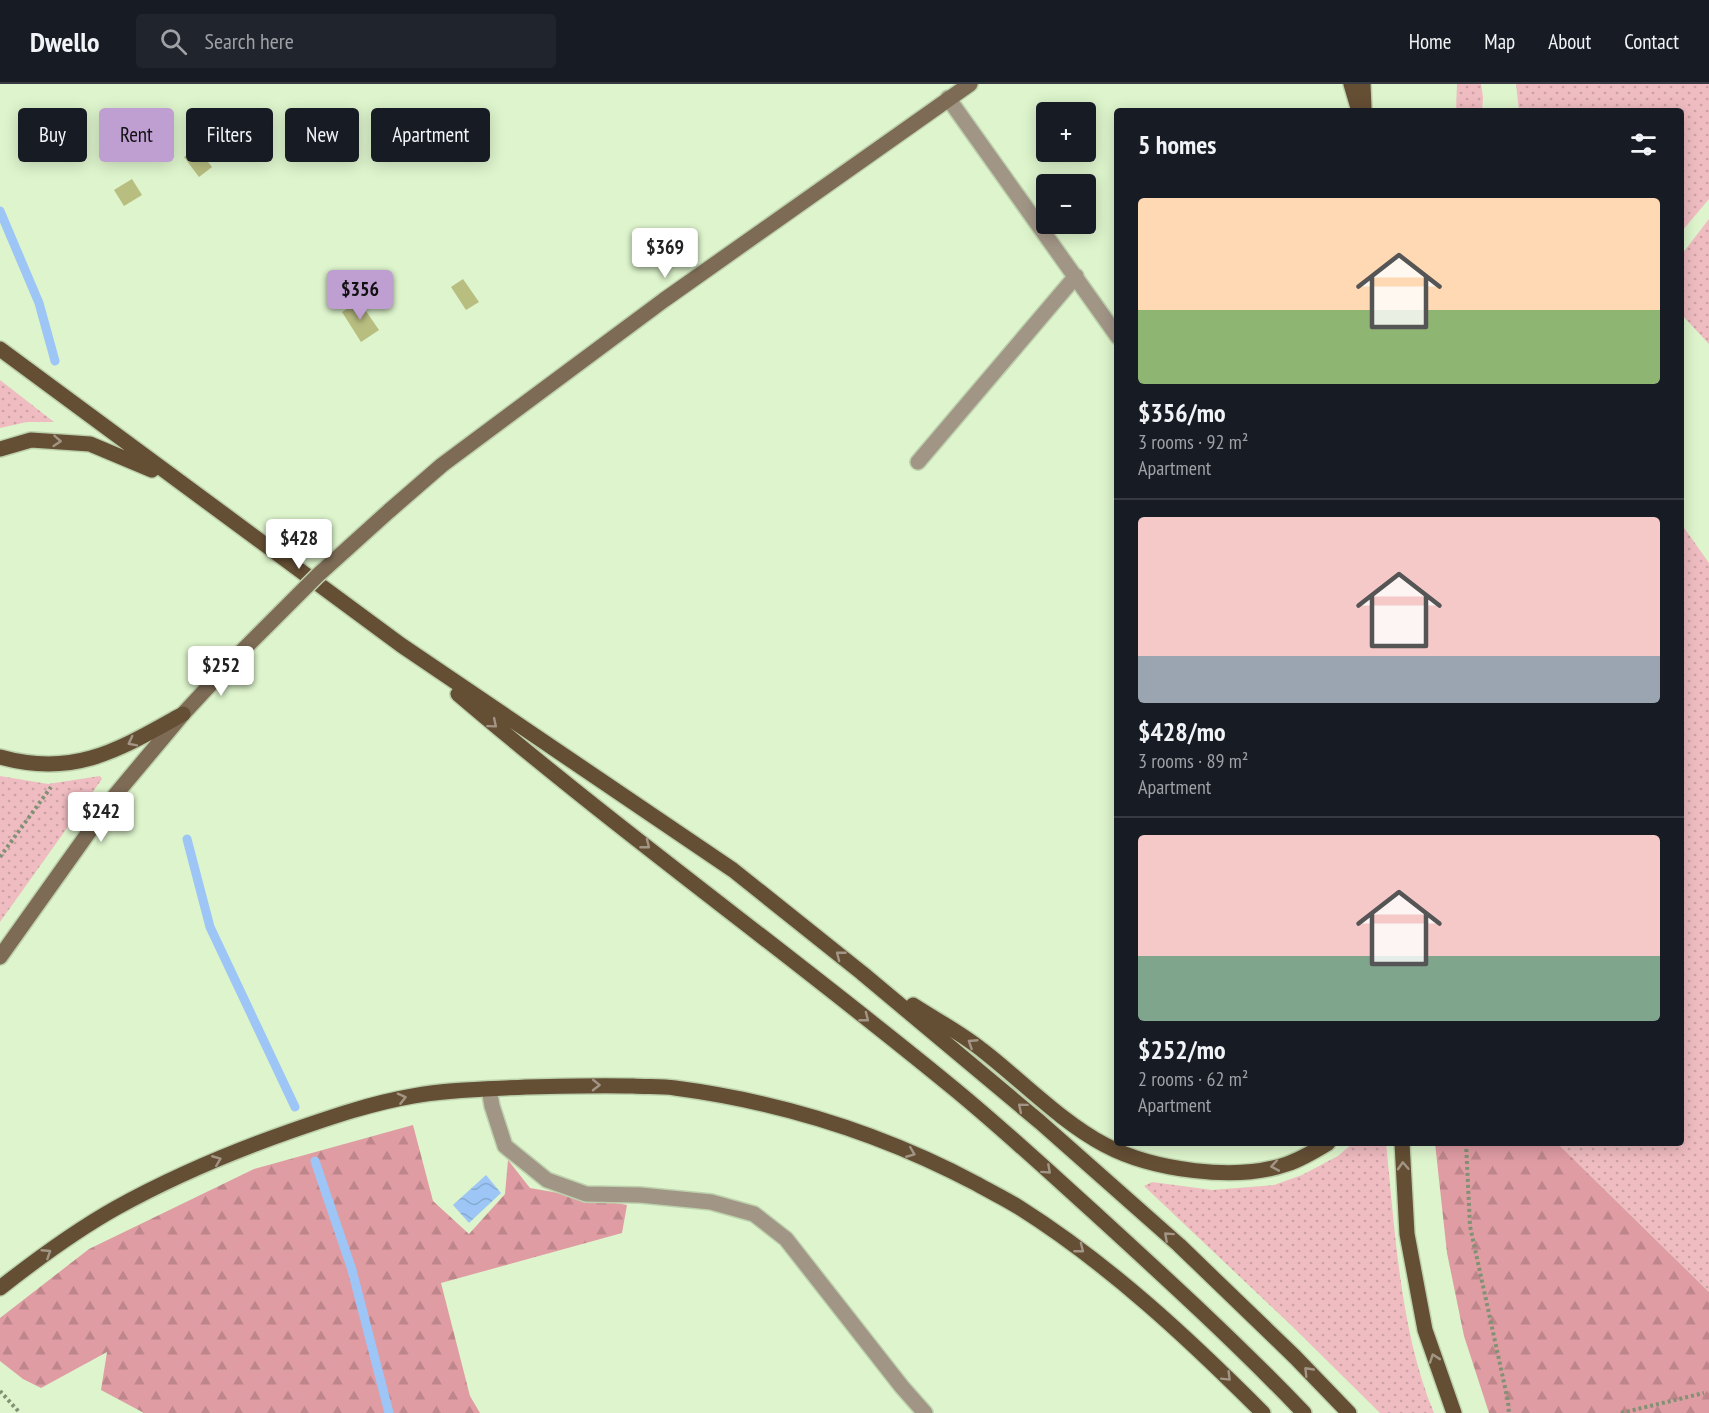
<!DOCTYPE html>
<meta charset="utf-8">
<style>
body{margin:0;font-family:"PT Sans Narrow",sans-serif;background:#20242c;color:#f1f3f6;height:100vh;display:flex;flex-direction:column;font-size:22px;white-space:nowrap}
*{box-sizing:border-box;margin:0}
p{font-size:20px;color:#9ea1a6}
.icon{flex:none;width:33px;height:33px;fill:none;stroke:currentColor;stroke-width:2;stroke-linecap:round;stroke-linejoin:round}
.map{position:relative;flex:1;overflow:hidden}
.sheet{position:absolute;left:1114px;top:24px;width:570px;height:1038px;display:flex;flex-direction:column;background:#171b24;border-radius:6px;box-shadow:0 3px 15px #0003}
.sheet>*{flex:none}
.banner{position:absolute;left:18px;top:24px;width:570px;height:54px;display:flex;gap:12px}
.buttons{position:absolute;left:1036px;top:18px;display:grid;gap:12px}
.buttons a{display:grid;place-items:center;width:60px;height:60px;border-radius:6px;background:#171b24;box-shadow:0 3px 15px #0003;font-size:30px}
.price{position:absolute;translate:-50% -51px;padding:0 14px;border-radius:6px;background:#fff;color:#222;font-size:20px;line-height:39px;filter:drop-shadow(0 2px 3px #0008)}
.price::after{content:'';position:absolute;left:50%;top:36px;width:18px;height:14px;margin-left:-9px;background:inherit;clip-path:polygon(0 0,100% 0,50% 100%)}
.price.active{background:#bf9ed2;color:#111}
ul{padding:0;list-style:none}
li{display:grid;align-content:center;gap:12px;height:318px;padding:0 24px}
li+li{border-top:2px solid #363941}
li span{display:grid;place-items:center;height:186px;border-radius:6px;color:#555}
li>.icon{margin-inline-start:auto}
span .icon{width:108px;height:108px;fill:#fffc;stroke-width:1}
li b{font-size:26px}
h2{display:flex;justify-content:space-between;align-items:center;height:72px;padding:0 24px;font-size:26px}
.tag{padding:0 21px;border-radius:6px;background:#171b24;box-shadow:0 3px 15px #0003;font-size:21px;line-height:54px}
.tag.active{background:#bf9ed2;color:#111}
header{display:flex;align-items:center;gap:36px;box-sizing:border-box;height:84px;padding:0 30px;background:#171b24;border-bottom:2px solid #363941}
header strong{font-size:28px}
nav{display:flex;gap:33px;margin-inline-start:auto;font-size:21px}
.search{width:420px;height:54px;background:#20242c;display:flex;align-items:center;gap:15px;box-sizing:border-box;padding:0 21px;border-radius:6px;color:#9ea1a6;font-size:22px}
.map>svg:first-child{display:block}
.grass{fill:url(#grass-dots)}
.forest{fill:url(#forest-firs)}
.water{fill:url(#water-waves)}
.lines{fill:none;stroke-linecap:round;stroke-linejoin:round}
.stream{stroke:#9dc6f6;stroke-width:9}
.building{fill:#b8bd80}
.lane-casing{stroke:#bdd1ad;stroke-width:18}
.secondary-casing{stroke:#bdd1ad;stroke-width:18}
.primary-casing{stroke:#bdd1ad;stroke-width:18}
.path{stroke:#819174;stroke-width:4;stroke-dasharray:3 3;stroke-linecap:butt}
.lane{stroke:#a19586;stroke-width:15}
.secondary{stroke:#7d6b56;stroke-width:15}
.primary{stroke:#644e34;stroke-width:15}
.secondary-bridge-casing{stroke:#bdd1ad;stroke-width:18;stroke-linecap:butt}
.secondary-bridge{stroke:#7d6b56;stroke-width:15}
.oneway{stroke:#a29585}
</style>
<header>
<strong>Dwello</strong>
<div class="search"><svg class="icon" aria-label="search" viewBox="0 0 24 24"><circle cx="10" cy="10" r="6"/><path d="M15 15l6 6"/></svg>Search here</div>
<nav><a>Home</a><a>Map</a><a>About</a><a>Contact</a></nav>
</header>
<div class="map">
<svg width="1709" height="1329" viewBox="0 0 1709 1329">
<defs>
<pattern id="grass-dots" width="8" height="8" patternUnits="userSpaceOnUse" patternTransform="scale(1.5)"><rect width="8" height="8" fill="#efbcc1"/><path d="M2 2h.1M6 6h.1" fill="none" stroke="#cca1a4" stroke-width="1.8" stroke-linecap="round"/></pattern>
<pattern id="forest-firs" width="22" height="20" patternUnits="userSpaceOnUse" patternTransform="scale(1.5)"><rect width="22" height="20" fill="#df9ca3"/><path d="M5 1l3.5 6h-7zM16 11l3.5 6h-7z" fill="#be868b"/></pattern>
<pattern id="water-waves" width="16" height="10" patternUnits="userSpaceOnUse" patternTransform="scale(1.5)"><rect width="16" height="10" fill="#9dc6f6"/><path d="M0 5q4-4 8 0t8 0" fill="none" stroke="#86aad2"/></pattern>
</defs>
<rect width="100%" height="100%" fill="#ddf4cc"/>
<!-- grass -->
<path class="grass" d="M 1457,0 L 1481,0 L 1483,13 L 1482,27 L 1456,27 Z
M 1516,0 L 1709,0 L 1709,115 L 1682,147 L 1682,27 L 1519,27 Z
M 1709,135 L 1709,260 L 1682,231 L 1682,170 Z
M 0,296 L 54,338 L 27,338 L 0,344 Z
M 1682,441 L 1709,479 L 1709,1208 L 1557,1059 L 1682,1059 Z
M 0,692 L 48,700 L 100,692 L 102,695 L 0,838 Z
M 1353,1059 L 1386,1059 C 1395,1146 1400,1248 1434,1329 L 1380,1329 L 1295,1245 L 1144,1102 L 1152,1098 L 1212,1106 L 1274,1101 L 1302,1091 L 1338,1072 Z"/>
<!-- forest -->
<path class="forest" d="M 413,1041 L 433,1117 L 469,1150 L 505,1110 L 508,1076 L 530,1104 L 627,1121 L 622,1149 L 441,1199 L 470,1312 L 480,1329 L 144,1329 L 101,1306 L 107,1268 L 41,1304 L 23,1295 L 0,1277 L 0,1234 L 89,1165 L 254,1085 Z
M 1435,1059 L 1557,1059 L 1709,1208 L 1709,1329 L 1489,1329 L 1464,1252 L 1447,1169 Z"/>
<!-- water -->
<path class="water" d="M 486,1091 L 501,1109 L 469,1139 L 453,1121 Z"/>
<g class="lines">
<!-- stream -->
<path class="stream" d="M 0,127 L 39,219 L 55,277
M 187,755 L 210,843 L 295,1023
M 315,1077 L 352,1186 L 389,1329"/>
</g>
<!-- building -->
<path class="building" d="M 318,37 L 332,59 L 314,71 L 300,50 Z
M 197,64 L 212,83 L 199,93 L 184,73 Z
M 132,95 L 142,111 L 124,122 L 114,106 Z
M 463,195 L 479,218 L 466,226 L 451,203 Z
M 359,217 L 379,246 L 361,258 L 342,228 Z"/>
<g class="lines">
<!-- lane casing -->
<g class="lane-casing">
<path id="lane" d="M 948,14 L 1118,253
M 918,378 L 1076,192
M 489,1005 L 492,1022 L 505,1062 L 547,1096 L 586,1110 L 640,1111 L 711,1118 L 754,1130 L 786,1155 L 902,1303 L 925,1329"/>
</g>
<!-- secondary casing -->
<g class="secondary-casing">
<path id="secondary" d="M 389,427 L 442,381 L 664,216 L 970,0
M 0,873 L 116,710 L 183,630 L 235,574"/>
</g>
<!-- primary casing -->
<g class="primary-casing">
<path id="primary" d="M 1351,0 L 1359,27
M 1363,0 L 1364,24
M 0,265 L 401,561 L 733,786 L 862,889 L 1040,1038 L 1179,1161 L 1295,1273 L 1349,1329
M 0,365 L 31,356 L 90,360 L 152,386
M 458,610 C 616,745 786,867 947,999 C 999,1041 1048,1087 1098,1132 C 1168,1196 1238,1260 1304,1329
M 0,673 C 75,694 120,665 183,630
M 913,921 C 936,936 961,949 982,966 C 1021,996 1061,1038 1105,1061 C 1152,1086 1236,1098 1287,1080 C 1302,1075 1315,1067 1328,1059
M 1402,1059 L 1407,1150 L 1425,1246 L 1454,1329
M 0,1204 C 37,1175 75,1147 116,1124 C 172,1093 231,1068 291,1047 C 331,1033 372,1019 413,1012 C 450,1005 489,1005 526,1003 C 562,1002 597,1001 633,1002 C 647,1003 661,1002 675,1004 C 781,1018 883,1050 977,1100 C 991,1108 1006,1115 1020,1124 C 1110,1181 1188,1254 1263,1329"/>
</g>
<!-- path -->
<path class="path" d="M 0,773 L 51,703
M 1466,1059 L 1470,1142 L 1508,1317 L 1509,1329
M 0,1307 L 20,1329
M 1621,1329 L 1704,1309"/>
<!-- lane -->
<use href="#lane" class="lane"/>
<!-- secondary -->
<use href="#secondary" class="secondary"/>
<!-- primary -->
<use href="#primary" class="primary"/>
<!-- secondary-bridge casing -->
<g class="secondary-bridge-casing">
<path id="secondary-bridge" d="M 235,574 L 318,491 L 389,427"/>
</g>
<!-- secondary-bridge -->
<use href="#secondary-bridge" class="secondary-bridge"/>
</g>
<!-- one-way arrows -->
<defs><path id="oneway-chevron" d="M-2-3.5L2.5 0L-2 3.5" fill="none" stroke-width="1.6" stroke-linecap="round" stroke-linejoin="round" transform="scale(1.5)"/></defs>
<g class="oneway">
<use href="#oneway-chevron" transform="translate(57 357) rotate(4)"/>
<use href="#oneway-chevron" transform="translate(493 640) rotate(40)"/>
<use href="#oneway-chevron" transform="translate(132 658) rotate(153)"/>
<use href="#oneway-chevron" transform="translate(646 761) rotate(38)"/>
<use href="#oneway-chevron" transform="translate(840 871) rotate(-142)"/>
<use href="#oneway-chevron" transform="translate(865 934) rotate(38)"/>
<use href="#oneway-chevron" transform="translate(972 959) rotate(-147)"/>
<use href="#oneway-chevron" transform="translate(596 1001) rotate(1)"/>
<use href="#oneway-chevron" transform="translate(402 1014) rotate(-14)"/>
<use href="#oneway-chevron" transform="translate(1022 1023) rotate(-140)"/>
<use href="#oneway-chevron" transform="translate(911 1069) rotate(22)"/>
<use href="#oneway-chevron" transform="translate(217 1076) rotate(-22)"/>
<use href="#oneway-chevron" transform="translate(1275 1082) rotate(170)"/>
<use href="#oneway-chevron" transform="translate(1403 1082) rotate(-93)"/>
<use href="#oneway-chevron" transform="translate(1047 1086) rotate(42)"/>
<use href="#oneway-chevron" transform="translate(1168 1152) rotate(-138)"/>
<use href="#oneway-chevron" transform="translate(1080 1165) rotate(38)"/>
<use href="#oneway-chevron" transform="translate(47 1169) rotate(-33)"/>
<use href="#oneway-chevron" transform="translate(1434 1274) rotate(-109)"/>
<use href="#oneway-chevron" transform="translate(1308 1287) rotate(-134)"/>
<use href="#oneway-chevron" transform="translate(1227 1293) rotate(45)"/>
</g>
</svg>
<div class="buttons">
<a>+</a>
<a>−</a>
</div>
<b class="price" style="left:665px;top:195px">$369</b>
<b class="price active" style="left:360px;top:237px">$356</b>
<b class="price" style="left:299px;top:486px">$428</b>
<b class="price" style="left:221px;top:613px">$252</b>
<b class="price" style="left:101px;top:759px">$242</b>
<div class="banner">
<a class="tag">Buy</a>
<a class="tag active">Rent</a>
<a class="tag">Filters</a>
<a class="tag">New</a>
<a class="tag">Apartment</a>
</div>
<section class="sheet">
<h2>5 homes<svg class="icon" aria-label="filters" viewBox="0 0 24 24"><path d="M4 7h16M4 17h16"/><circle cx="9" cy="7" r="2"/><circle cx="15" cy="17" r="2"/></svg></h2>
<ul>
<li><span style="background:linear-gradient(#ffd9b3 60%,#8fb573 0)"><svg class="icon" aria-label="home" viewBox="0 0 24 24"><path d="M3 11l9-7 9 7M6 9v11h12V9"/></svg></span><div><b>$356/mo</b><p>3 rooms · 92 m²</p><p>Apartment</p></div></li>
<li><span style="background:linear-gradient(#f6c9c9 75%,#9aa5b1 0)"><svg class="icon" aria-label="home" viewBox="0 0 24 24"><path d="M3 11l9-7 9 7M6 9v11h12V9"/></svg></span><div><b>$428/mo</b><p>3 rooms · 89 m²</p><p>Apartment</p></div></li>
<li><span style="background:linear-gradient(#f6c9c9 65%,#7fa58c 0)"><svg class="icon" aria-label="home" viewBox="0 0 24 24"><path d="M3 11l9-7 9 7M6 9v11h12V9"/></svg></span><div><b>$252/mo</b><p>2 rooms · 62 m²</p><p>Apartment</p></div></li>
</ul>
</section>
</div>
